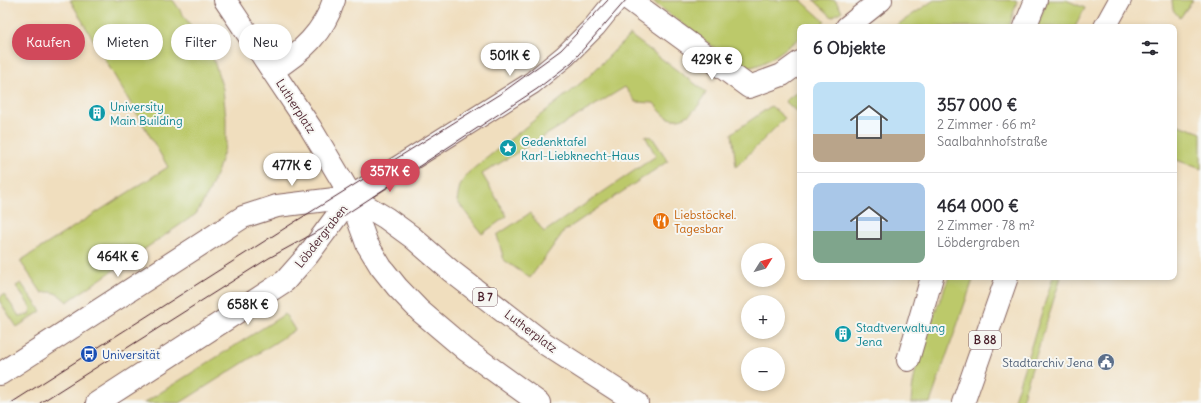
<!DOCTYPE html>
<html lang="de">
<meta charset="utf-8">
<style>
body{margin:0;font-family:Delius,sans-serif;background:#f2f2f3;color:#2b2b33;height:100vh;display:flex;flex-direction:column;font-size:15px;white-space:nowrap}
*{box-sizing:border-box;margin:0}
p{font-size:13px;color:#7c7c81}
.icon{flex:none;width:22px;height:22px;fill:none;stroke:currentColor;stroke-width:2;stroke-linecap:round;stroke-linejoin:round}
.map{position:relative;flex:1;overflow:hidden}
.details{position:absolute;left:797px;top:24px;width:380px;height:256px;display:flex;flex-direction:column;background:#fff;border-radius:8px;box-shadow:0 2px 6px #0003}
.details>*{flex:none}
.hud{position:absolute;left:12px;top:24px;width:380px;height:36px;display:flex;gap:8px}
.needle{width:26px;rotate:53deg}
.controls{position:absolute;left:741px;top:243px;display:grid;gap:8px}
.controls a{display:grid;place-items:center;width:44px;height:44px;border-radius:50%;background:#fff;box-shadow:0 2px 6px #0003;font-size:20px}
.price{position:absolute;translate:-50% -34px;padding:0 9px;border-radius:14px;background:#fff;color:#222;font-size:13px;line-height:26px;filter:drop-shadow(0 1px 2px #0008)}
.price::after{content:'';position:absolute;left:50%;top:24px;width:12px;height:9px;margin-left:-6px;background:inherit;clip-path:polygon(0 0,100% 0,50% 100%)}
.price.current{background:#d1495b;color:#fff}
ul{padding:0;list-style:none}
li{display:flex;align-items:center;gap:12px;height:100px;padding:0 16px}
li+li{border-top:1px solid #e1e1e2}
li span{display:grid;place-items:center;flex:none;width:112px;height:80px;border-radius:8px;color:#555}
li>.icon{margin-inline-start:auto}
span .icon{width:48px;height:48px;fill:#fffc;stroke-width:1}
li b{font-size:17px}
h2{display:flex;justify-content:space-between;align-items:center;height:48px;padding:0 16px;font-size:17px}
.tag{padding:0 14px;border-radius:18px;background:#fff;box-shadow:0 2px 6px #0003;font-size:14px;line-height:36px}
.tag.current{background:#d1495b;color:#fff}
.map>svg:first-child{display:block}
.green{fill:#bcc96b;stroke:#83744b}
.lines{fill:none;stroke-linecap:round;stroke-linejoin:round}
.minor-casing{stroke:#84625e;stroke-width:24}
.secondary-casing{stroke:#84625e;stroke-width:24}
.primary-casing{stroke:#84625e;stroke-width:24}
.minor{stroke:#fff;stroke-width:22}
.secondary{stroke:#fff;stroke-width:22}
.primary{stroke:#fff;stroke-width:22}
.tram{stroke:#4a1f2b;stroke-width:1}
.labels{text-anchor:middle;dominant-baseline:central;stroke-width:4;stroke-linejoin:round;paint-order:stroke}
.shield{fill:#f6f6f2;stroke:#7e6067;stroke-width:1}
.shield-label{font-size:11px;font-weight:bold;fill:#4a1f2b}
.culture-label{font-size:12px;fill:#0d838f;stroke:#f6f6f2;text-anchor:start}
.street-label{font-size:12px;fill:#4a1f2b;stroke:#f6f6f2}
.food-label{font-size:12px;fill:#c56008;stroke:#f6f6f2;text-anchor:start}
.transit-label{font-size:12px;fill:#164399;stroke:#f6f6f2;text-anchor:start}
.service-label{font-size:12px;fill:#4e5e75;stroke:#f6f6f2;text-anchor:end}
</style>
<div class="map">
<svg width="1201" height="403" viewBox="0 0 1201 403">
<rect width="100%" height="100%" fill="#f6f6f2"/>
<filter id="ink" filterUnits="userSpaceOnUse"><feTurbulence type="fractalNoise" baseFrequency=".025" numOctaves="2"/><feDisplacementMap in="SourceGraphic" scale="8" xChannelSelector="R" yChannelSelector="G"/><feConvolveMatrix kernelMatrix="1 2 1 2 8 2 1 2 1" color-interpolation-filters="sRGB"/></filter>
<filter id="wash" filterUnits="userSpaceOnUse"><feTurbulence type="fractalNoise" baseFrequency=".012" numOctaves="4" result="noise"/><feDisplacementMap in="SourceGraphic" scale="16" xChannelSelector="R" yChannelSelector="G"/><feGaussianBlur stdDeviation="0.9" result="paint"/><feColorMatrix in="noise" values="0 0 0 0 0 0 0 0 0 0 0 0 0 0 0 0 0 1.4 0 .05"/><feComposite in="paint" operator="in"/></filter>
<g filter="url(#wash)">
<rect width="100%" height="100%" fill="#f0debe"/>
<!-- green -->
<path class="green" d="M 70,0 L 173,0 L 213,58 L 223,89 L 226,118 L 226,144 L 218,170 L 209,192 L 196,214 L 67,302 C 59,294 53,290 42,293 L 20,261 L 168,167 Z
M 801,0 L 825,22 L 817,27 L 800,27 L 800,38 C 788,46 765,66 750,67 C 744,67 738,64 732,61 L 652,1 Z
M 814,0 L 835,0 L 842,11 L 832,17 Z
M 934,0 L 1016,0 L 1017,1 L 1009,27 L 894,27 Z
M 1047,0 L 1066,0 L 1085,8 L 1075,27 L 1037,27 Z
M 1172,0 L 1193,0 L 1180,18 L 1173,10 Z
M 630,35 L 706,92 C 701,104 689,121 673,119 C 664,118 659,109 654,103 L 636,102 L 625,87 L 482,174 L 507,216 L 482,234 L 457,201 L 460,185 L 468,173 L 587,78 Z
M 800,90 L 800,111 L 798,113 L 785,101 Z
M 771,106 L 785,118 L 736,167 L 732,133 Z
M 1174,123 L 1201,133 L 1201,169 L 1174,159 Z
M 645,136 L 652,137 L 668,161 L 564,231 L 530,278 L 504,260 L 497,235 L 530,213 L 544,232 L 656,156 Z
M 949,277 L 974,277 L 930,403 L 911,403 C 913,360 934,317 949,277 Z
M 1053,277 L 1061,277 L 1021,403 L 1013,403 Z
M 21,283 L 41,311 L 17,327 L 0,302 L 0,297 L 4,294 L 19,316 L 29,315 L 31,308 L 16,286 Z
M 285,314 L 295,330 L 180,403 L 144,403 Z"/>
</g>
<g filter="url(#ink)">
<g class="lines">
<!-- minor casing -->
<g class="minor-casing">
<path id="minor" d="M 630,0 L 749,87 L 782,75 L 800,62
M 847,27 L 881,0
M 1025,27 L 1036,0
M 273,70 C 301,53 324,32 334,0
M 351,197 L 532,83 L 565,56 L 595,26 L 616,0
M 908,360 L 932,277"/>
</g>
<!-- secondary casing -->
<g class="secondary-casing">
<path id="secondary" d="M 0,374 L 243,217 L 277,206 L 351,197
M 97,403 L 285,281 L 308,255 L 351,197"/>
</g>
<!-- primary casing -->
<g class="primary-casing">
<path id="primary" d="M 225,0 L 310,127 L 347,189 L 367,244 L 381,267 L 397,287 L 420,311 L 466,350 L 539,403
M 1105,27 L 1120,0
M 351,197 L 386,218 L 412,237 L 451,271 L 544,343 L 637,403
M 963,403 L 1007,277"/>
</g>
<!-- minor -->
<use href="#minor" class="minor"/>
<!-- secondary -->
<use href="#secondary" class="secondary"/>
<!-- primary -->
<use href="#primary" class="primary"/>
<!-- tram -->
<path class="tram" d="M 11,403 L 293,223 L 503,92 L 561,50 L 608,0
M 40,403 L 269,258 L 331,224 L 537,89 L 572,62 L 626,0"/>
</g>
</g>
<!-- icons -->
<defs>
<g id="building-disc" transform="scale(0.9)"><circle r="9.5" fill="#0f9aa8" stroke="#f6f6f2"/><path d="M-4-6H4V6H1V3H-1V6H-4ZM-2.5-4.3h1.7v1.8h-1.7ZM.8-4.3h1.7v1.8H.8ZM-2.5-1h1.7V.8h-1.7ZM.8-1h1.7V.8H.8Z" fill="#fff"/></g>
<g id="sight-disc" transform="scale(0.9)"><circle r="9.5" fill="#0f9aa8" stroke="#f6f6f2"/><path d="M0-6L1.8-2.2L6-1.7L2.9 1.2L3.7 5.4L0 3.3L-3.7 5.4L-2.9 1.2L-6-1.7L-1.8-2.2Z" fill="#fff"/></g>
<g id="restaurant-disc" transform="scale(0.9)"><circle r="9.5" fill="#e8710a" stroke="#f6f6f2"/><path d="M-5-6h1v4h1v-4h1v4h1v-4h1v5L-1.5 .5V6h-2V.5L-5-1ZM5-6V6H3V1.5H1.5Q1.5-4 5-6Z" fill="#fff"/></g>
<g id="bus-disc" transform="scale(0.9)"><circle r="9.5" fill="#1a4fb4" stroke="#f6f6f2"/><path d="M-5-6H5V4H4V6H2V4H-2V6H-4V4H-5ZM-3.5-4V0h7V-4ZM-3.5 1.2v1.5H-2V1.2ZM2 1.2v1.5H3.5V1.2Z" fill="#fff"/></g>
<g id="civic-disc" transform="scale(0.9)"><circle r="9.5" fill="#5c6f8a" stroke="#f6f6f2"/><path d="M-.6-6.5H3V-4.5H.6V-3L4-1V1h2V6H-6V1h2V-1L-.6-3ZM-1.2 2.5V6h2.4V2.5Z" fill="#fff"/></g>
</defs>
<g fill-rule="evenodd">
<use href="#building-disc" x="97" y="113"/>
<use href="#sight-disc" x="508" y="148"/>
<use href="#restaurant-disc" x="661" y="221"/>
<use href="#building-disc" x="843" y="334"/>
<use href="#bus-disc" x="89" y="354"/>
<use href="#civic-disc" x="1106" y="362"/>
</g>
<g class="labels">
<!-- shield labels -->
<g class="shield">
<rect x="473" y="288" width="24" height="18" rx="3"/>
<rect x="969" y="331" width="32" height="18" rx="3"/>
</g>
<g class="shield-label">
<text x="485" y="297">B 7</text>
<text x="985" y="340">B 88</text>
</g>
<!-- culture labels -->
<g class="culture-label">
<text x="110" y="106">University<tspan x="110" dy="14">Main Building</tspan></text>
<text x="521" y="141">Gedenktafel<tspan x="521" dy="14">Karl-Liebknecht-Haus</tspan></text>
<text x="856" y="327">Stadtverwaltung<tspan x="856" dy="14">Jena</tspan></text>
</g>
<!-- street labels -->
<g class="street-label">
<text transform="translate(296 106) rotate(57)">Lutherplatz</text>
<text transform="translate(321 236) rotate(-52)">Löbdergraben</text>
<text transform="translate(531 331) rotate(37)">Lutherplatz</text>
</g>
<!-- food labels -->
<g class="food-label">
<text x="674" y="214">Liebstöckel.<tspan x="674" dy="14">Tagesbar</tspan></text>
</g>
<!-- transit labels -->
<g class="transit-label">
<text x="102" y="354">Universität</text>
</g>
<!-- service labels -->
<g class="service-label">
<text x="1093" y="362">Stadtarchiv Jena</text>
</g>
</g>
</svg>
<div class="controls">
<a><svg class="needle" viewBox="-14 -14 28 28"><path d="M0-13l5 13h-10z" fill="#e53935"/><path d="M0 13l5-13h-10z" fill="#7c7c81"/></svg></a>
<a>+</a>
<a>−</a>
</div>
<b class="price" style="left:510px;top:77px">501K €</b>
<b class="price" style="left:712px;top:81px">429K €</b>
<b class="price" style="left:292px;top:187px">477K €</b>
<b class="price current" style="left:390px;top:193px">357K €</b>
<b class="price" style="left:118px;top:278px">464K €</b>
<b class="price" style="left:248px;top:326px">658K €</b>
<div class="hud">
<a class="tag current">Kaufen</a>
<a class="tag">Mieten</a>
<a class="tag">Filter</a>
<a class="tag">Neu</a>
</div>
<section class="details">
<h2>6 Objekte<svg class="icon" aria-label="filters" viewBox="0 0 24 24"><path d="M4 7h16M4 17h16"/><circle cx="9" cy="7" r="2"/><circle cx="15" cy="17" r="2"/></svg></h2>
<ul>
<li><span style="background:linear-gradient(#bfe0f5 65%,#b9a48a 0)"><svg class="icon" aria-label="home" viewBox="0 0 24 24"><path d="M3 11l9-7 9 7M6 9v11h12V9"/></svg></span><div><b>357 000 €</b><p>2 Zimmer · 66 m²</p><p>Saalbahnhofstraße</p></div></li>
<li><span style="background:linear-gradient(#a9c7e8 60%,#7fa58c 0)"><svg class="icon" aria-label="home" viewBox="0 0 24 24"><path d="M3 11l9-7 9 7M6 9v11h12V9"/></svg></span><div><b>464 000 €</b><p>2 Zimmer · 78 m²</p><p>Löbdergraben</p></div></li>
</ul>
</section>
</div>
